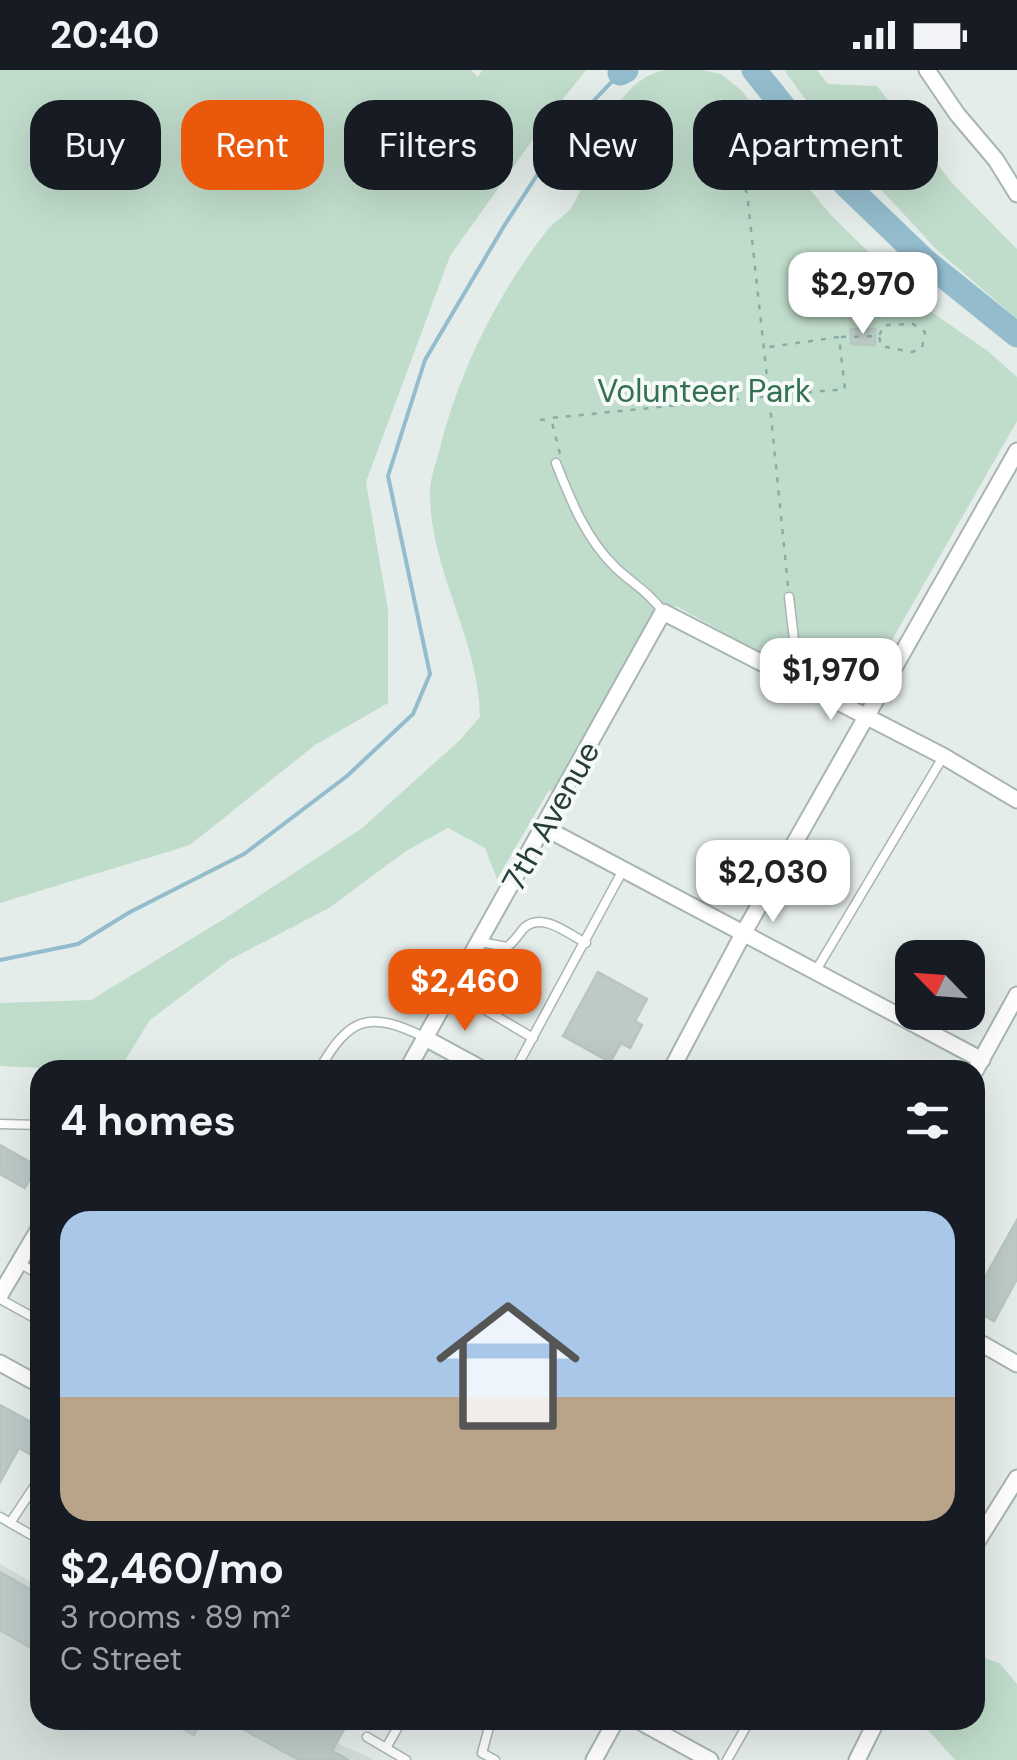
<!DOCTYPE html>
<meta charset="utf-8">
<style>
body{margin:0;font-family:"DM Sans",sans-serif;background:#20242c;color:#f1f3f6;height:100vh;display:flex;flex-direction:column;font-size:38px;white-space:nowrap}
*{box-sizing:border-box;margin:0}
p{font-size:32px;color:#9ea1a6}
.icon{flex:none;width:55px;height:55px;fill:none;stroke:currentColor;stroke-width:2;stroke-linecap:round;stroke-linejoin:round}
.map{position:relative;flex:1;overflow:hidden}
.sheet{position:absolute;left:30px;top:990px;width:955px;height:670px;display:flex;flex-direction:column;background:#171b24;border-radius:30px;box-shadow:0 10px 40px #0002}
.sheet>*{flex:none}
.guide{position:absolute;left:30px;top:30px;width:958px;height:90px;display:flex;gap:20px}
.needle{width:65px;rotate:295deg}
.fabs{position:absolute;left:895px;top:870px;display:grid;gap:20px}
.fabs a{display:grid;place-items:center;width:90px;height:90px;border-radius:20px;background:#171b24;box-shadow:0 10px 40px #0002;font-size:50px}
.price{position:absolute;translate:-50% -85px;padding:0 22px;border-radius:20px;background:#fff;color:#222;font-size:32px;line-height:65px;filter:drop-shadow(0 2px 5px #0008)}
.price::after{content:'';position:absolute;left:50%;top:60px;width:30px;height:22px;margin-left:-15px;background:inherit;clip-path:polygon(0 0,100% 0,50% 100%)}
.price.active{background:#ea580c;color:#fff}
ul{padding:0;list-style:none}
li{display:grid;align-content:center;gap:20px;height:530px;padding:0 30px}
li+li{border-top:2px solid #363941}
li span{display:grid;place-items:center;height:310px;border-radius:30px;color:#555}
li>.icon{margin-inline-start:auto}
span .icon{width:180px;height:180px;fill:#fffc;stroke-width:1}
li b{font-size:42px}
h2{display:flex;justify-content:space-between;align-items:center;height:120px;padding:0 30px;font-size:42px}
.pill{padding:0 35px;border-radius:30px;background:#171b24;box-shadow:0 10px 40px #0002;font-size:35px;line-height:90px}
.pill.active{background:#ea580c;color:#fff}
.status{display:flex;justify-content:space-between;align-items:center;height:70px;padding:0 50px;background:#171b24;direction:ltr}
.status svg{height:28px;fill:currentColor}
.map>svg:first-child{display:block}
.built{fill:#d3ddd9}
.green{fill:#c0dccb}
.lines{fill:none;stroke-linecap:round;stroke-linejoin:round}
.stream{stroke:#93bccc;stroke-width:4}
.river{stroke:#93bccc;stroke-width:25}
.building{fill:#bdcac7;stroke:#b8c6c2;stroke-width:2.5}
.lane-casing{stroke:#a8b5b2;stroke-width:11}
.street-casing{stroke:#a8b5b2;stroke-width:19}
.path{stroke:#88ada6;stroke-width:2.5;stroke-dasharray:5 8;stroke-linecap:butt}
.lane{stroke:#fff;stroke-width:8}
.street{stroke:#fff;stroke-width:15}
.labels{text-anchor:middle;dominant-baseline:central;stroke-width:8;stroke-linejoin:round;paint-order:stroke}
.park-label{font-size:32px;fill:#337052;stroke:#f5f9f8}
.street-label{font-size:32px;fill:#263d3a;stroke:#f5f9f8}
</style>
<div class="status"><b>20:40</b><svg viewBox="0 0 49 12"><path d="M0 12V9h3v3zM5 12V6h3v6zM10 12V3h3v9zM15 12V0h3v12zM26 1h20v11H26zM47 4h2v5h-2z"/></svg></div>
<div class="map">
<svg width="1017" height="1690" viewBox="0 0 1017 1690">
<rect width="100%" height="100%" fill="#e5edea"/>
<!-- built -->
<path class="built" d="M 0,1494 L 40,1517 L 40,1650 L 285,1650 L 375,1690 L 0,1690 Z"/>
<!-- green -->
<path class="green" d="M 0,0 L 471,0 L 478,7 L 482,0 L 586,0 L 551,44 L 450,186 L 366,412 L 388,540 L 388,633 L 315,675 L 190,775 L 0,833 Z
M 666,0 L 703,0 L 721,4 L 742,21 L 769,56 L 792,98 L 831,145 L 923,236 L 989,282 L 1017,307 L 1017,351 L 856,633 L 841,627 L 676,536 L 656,564 L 565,728 L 549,720 L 497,809 L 485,778 L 448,758 L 406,781 L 329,838 L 231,889 L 150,950 L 124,992 L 86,1000 L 0,996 L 0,933 L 91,930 L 224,849 L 361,759 L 460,670 L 480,647 C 479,567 428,498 430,419 C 431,406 436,393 439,382 C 458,303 498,222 549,158 C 555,151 565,146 571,138 C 599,96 605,11 666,0 Z
M 784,0 L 817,0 L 828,14 L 877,16 L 952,113 L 1017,179 L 1017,249 L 937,180 L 835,70 Z
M 975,1585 L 999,1593 L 1017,1614 L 1017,1690 L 955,1690 L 919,1650 L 975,1650 Z"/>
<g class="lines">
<!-- stream -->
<path class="stream" d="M 0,890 L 78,874 L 130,842 L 244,784 L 347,706 L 413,644 L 430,604 L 388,406 L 425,290 L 504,156 L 567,59 L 620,3"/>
<!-- river -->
<path class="river" d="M 754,0 L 846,115 L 924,190 L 1017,265
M 620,3 L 626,0"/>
</g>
<!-- building -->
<path class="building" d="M 851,259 L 875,259 L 875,275 L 851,274 Z
M 598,902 L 647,929 L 635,951 L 642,955 L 630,978 L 621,973 L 610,992 L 563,966 Z
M 0,1075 L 37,1096 L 25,1118 L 0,1104 Z
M 1017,1150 L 1017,1209 L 994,1251 L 975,1241 L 975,1225 Z
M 0,1335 L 40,1357 L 40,1390 L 19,1378 L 0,1412 Z
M 0,1502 L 40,1525 L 40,1583 L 0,1560 Z
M 167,1650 L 202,1650 L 194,1665 Z
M 248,1650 L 339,1650 L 347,1654 L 332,1681 L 349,1690 L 299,1690 L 243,1659 Z"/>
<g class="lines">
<!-- lane casing -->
<g class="lane-casing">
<path id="lane" d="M 556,393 C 571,431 586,469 616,498 C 632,513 651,524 663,542
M 789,527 L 799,612
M 480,872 L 507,877 C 514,872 518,865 524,858 C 542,841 568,864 586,873
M 815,902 L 943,687
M 451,923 L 472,932 L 533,968
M 319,1000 C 349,947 369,940 424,967
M 515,1000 L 623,800
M 0,1054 L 40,1055
M 19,1193 L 40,1205
M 0,1229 L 40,1251
M 0,1447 L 40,1470
M 10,1453 L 40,1408
M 491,1650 L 482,1683 L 495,1690
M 367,1667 L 406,1690
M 386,1678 L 402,1650
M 727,1690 L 750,1650"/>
</g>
<!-- street casing -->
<g class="street-casing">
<path id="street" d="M 927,0 L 957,44 L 996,90 L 1017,124
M 545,758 L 982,990
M 425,968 L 484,1000
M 407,1000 L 663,542 L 943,686 L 1017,730
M 671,1000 L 743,864 L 1017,381
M 975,1001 L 1017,925
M 0,1225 L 40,1157
M 975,1270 L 1017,1294
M 0,1293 L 40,1315
M 975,1475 L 1017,1408
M 637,1650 L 710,1690
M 594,1690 L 616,1650
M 857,1690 L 877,1650"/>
</g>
<!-- path -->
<path class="path" d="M 727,84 L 747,123 L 769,326 L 845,319 L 839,267 L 762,278
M 841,267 L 879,266 L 884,255 L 913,254 L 925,262 L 922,278 L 912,282 L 881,276 L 879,266
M 540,350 L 549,349
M 560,384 L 551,348 L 769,326 L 788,516"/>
<!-- lane -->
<use href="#lane" class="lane"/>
<!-- street -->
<use href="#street" class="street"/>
</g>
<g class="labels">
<!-- park labels -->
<g class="park-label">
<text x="704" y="321">Volunteer Park</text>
</g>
<!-- street labels -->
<g class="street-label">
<text transform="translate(551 746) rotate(-61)">7th Avenue</text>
</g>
</g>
</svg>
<div class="fabs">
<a><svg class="needle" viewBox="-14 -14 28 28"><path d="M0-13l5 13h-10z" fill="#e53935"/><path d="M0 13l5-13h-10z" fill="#9ea1a6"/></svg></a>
</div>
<b class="price" style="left:863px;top:267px">$2,970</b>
<b class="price" style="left:831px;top:653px">$1,970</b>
<b class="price" style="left:773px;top:855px">$2,030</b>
<b class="price active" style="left:465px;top:964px">$2,460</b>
<div class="guide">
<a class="pill">Buy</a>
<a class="pill active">Rent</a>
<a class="pill">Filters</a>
<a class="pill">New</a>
<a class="pill">Apartment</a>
</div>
<section class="sheet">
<h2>4 homes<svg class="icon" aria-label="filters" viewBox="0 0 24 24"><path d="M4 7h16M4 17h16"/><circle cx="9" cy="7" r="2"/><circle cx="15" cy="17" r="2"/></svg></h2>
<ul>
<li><span style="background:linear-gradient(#a9c7e8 60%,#b9a48a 0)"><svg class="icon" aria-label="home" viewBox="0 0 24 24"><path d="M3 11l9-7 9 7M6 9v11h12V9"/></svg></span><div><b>$2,460/mo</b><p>3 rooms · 89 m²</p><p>C Street</p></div></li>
</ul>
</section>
</div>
